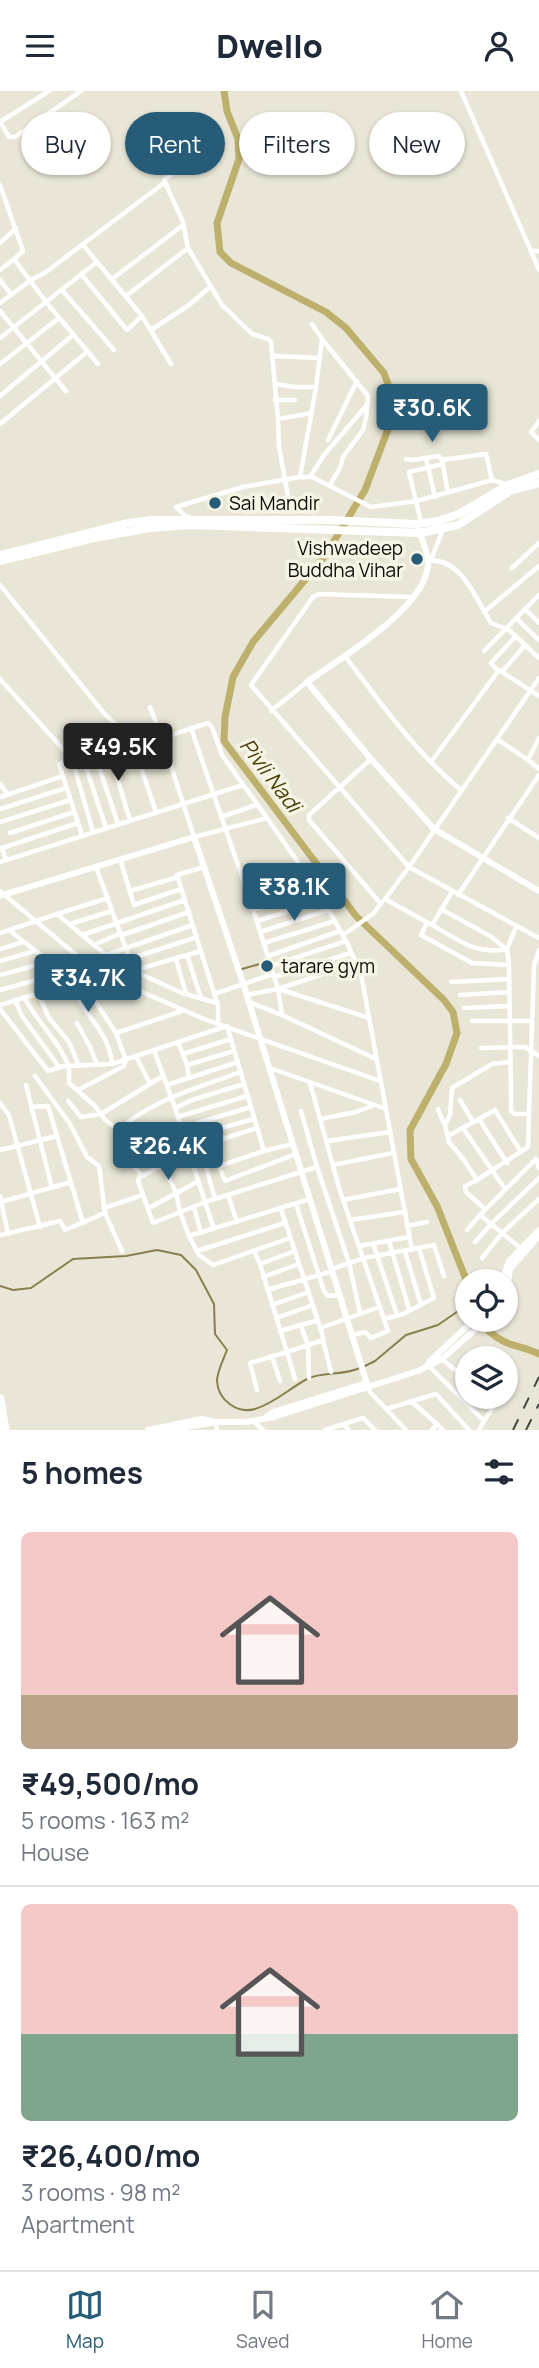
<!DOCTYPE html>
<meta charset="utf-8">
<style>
body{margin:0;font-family:Manrope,sans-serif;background:#f2f2f3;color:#1f2937;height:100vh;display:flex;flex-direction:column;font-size:26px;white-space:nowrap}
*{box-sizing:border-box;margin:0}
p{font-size:23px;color:#747a83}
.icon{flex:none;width:38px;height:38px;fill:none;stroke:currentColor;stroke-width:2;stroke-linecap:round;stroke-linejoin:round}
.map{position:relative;height:1339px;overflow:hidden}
.details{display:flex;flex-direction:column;background:#fff;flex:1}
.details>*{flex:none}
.top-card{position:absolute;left:21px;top:21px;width:497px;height:63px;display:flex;gap:14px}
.buttons{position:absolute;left:455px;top:1178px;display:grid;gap:14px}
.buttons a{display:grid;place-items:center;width:63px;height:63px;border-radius:50%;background:#fff;box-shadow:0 2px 5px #0004;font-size:35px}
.price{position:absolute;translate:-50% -60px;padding:0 16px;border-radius:7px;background:#275c78;color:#fff;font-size:23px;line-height:46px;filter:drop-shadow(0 2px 4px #0008)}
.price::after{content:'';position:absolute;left:50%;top:42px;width:21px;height:16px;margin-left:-10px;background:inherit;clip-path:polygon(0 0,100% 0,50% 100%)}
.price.current{background:#222;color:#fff}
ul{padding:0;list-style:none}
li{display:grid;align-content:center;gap:14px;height:371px;padding:0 21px}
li+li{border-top:2px solid #e0e1e3}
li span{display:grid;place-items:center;height:217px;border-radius:10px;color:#555}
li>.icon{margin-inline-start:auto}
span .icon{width:126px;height:126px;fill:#fffc;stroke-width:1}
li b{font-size:30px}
h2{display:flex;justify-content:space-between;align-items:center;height:84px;padding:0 21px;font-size:30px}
.pill{padding:0 24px;border-radius:32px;background:#fff;box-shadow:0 2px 5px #0004;font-size:24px;line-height:63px}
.pill.current{background:#275c78;color:#fff}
header{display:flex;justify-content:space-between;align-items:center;height:91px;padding:0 21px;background:#fff;font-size:32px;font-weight:800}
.tab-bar{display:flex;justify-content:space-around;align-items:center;height:98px;border-top:2px solid #e0e1e3;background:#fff;font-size:19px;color:#747a83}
.tab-bar a{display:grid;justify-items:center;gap:4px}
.tab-bar .current{color:#275c78}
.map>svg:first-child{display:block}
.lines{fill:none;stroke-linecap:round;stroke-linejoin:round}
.stream{stroke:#887f4e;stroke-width:2}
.river{stroke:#bdb06c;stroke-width:7}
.minor{stroke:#fff;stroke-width:4.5}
.tertiary{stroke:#fff;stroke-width:6}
.primary{stroke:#fff;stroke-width:8}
.trunk{stroke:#fff;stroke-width:9}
.rail{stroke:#48463f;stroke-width:2;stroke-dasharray:12 12;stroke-linecap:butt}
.poi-dot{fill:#275c78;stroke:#f6f4e4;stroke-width:2.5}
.labels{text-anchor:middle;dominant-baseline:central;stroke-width:7;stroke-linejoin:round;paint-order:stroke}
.poi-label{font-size:19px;fill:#0e0d08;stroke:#f6f4e4;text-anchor:start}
.water-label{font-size:21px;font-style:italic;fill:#4b420b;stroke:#f6f4e4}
</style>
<header><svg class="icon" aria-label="menu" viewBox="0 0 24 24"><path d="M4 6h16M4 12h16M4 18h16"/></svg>Dwello<svg class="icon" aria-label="person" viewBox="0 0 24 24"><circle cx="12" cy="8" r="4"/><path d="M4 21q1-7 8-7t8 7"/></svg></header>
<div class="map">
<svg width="539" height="1339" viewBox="0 0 539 1339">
<rect width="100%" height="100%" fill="#e9e6d7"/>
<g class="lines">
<!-- stream -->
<path class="stream" d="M 242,878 L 267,871
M 0,1195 L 13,1199 L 31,1197 L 73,1168 L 126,1165 L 157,1159 L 181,1164 L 196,1179 L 214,1213 L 215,1243 L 227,1259 C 224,1267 217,1281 217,1290 C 218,1309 237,1323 255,1318 C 275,1312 290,1297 307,1288 C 322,1280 343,1285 360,1277
M 365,1275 L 375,1270 L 406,1244 L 438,1234 L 464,1216"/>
<!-- river -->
<path class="river" d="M 224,0 L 227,20 L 238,48 L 239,68 L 217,132 L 220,161 L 231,172 L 326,221 L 346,237 L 384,282 L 389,296 L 390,333 L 365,399 L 325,465 L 253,551 L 233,586 L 225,626 L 224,650 L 356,825 L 444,909 L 453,921 L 457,942 L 446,973 L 410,1039 L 411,1068 L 437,1115 L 467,1191
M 467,1212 L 464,1216 L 467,1220
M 476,1228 C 485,1237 494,1246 505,1251 C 516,1256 528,1257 539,1263"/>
<!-- minor -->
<path class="minor" d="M 461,0 L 531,160 L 539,160
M 0,31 L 49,0
M 1,32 L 9,46 L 15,46 L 81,0
M 198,64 L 164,89 L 183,131 L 188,157 L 222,214 L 252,243 L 268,248 L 271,251 L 278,328 L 312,322
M 0,94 L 23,160 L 14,168 L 46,211 L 98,273
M 0,152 L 16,137
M 83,154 L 142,225 L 171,273
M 531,160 L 539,179
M 0,179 L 14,168
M 81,183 L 127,239 L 142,225
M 112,188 L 182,135
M 0,189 L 11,203
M 62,199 L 114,259
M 126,205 L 188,157
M 0,212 L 31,189 L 46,181 L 164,92
M 0,220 L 66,300
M 312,233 L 322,248
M 151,239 L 189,214 L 210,196
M 0,247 L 97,171
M 273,265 L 320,267
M 0,273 L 59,227
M 275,293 L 295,296 L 316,296 L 300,386
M 316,296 L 322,248 L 368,305 L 366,327 L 363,339 L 343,366 L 340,377 L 330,394
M 0,305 L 73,244
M 275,309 L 295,309
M 278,328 L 279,356 L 289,411
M 539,330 L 531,341 L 539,349
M 0,333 L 87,261
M 328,349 L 357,290
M 426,367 L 435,406
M 406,368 L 412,369 L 439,365 L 442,369
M 310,386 L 324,364 L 366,315
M 448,402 L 442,369 L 486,363 L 492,389
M 187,427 L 176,416 L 243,396 L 300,386 L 312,386 L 371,416 L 417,410 L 492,389 L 506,393
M 421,431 L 409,381 L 443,373
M 431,469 L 443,438
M 428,470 C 461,465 477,510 491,532 L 509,539 L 539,567
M 512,477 L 539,452
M 0,494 L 103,621 L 132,650 L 156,721
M 413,506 L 319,503 L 313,506 L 251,594 L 409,776 L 539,847
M 525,518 L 539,532
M 484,521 L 539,475
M 516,527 L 539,549
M 484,560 L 539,504
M 345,565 C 380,611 416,662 461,699
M 498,580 L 491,572 L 516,545
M 502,581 L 525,554
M 0,588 L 72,668 L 93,741
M 150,616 L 162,647 L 194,746 L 267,727 L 318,800 L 347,852 L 361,883 L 412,1159
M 271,620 L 307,591
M 191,637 L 253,818 L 278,898 L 282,924 L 249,911
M 162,647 L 208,632 L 212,636 L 222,664 L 267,727
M 497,648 L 528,669 L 539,647
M 108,657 L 130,729
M 94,661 L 118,733
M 82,664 L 106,737
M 371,668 L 309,724 L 309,729 L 381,813
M 528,669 L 539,678
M 431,671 L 499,579 L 539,605
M 0,693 L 7,702
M 0,706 L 63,685
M 0,718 L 66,697
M 221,726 L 256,714
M 508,727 L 539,747
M 0,731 L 70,709
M 10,742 L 74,721
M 82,744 L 59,673 L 94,660 L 161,642
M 120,768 L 134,814 L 181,798
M 6,769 L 2,757 L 78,732
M 0,771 L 243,694
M 96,776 L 134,880 L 182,902 L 217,912
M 204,776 L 177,784 L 218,915 L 218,932
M 246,798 L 303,779
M 0,800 L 75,863 L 110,887 L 204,928 L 380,990
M 130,800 L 178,786
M 452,801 L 432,834 L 385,808 L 409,776 L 539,587
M 458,804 L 539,684
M 250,808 L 310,789
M 441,818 L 490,845 L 506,858
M 253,819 L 317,798
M 57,823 L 108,807
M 257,830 L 323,809
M 427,832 L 421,844 L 472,872 L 509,874 L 511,1001 L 511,1020 L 515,1023 L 529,1023 L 528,1056 L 477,1089 L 464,1069 L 449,1051 L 445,1034 L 450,1024 L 452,997 L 492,973 L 510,971
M 70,833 L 112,820
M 432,834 C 457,848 477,865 507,858
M 260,841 L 329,819
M 0,842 L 9,839
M 82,844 L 185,809
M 122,844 L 189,821
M 343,844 L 374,822 L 382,811
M 264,852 L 335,830
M 94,854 L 121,842
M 0,858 L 23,851
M 106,864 L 193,834
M 187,864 L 201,907
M 268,865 L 340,840
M 129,868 L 197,846
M 176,868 L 186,903
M 0,870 L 35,860
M 509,874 L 507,858 L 516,836
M 271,875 L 346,850
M 0,884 L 48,871
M 111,886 L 201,860
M 274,886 L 351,862
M 82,890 L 116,942
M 75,891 L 9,839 L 57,823 L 106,864 L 94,876
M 451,891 L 509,888
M 72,892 C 79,922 109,937 112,973
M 279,898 L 369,927
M 0,899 L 61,882
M 38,902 L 49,927 L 69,951 L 79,975
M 214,903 L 273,883
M 246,904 L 278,898 L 356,872
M 460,904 L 509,901
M 24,906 C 35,928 61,953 68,974 C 70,979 69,986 69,992 L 95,1015 L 105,1029 L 128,1045 L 138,1059 L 168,1045 L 182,1041
M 15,909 L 22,925 L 59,976
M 0,914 L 103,883
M 464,917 L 510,915
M 0,918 L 48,980 L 64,975 L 112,973 L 227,935 L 264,1060 L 293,1053
M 282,924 L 376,968
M 472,930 L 532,930
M 77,932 L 90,956 L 97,974
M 178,951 L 187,974
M 481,957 L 525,956 L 539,965
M 154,959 L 175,1017 L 205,1111 L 317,1076 L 349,1172 L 360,1222
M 183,963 L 231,948
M 270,977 L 386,1018
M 35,985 L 70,1033 L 87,1066 L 99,1075 L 105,1122 L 122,1160
M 189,987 L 187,974 L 234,960
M 310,992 L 340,1100 L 388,1240 L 371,1247 L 365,1241 L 353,1244
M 150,993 L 163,985
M 26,994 L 52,1097
M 167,994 L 238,971
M 78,999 L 124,975 L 126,969 L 116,942 L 182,920
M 460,1009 L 473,1031
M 68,1010 L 81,1026 L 101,1023 L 150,993 L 136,965
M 0,1012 L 9,1024 L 40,1136
M 31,1016 L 48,1015 L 83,1132
M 175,1017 L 192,1009 L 244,993
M 438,1018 L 444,1033
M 301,1020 L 317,1076
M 529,1023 L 534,875 L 539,859
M 178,1026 L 247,1005
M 320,1028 L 356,1021 L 372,1015
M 181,1037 L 251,1016
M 463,1037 L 505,1098
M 119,1039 C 152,1008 199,997 240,981
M 448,1045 L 479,1028
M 184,1047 L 254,1028
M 185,1050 L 167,1056 L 136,1073 L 135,1077 L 143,1085 L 188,1059 L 257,1037
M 327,1050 L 390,1041
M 200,1055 L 215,1108
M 0,1059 L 57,1045
M 264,1060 L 219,1075 L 225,1090 L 296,1063
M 536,1068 L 480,1124 L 491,1133 L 539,1087
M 536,1068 L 539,1077
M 507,1072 L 479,1028 L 495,1019 L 521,1061
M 162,1074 L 176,1101 L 180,1121 L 189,1145 L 310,1108
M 333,1074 L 393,1062
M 140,1084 L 138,1090 L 153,1132 L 205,1111 L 214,1138
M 477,1089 L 465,1095 L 466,1101 L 485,1118
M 228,1104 L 237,1131
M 0,1105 L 8,1143
M 343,1109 L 400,1098
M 1,1111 L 71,1091
M 296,1113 L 324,1200 L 328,1205 L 340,1204
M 194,1116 L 201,1142
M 104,1117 L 143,1104
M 149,1117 L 197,1091
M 281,1118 L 322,1242 L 323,1249 L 287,1261 L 260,1173 L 295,1160
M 350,1129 L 404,1121
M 407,1135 L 427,1131
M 467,1139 L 480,1124
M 0,1144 L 60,1130 L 65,1139 L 105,1122
M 189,1145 L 199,1164 L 213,1174 L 290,1147
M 389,1150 L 409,1218
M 475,1151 L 491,1133 L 523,1159
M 373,1152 L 397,1224
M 359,1155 L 409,1146
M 197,1160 L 285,1132
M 254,1160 L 260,1173
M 405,1160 L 421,1214
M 482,1167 L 502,1142 L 539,1108
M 332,1178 L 364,1167 L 434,1154 L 444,1185
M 263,1186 L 299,1173
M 267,1199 L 333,1180
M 272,1214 L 309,1201
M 276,1227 L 313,1214
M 384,1228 L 403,1223 L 434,1207 L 419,1157
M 301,1235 L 308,1254 L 309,1287
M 320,1237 L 380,1216
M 280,1240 L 318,1229
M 323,1249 L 331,1281
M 272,1265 L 280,1290
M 440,1267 L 467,1288
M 471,1267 L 474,1263
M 427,1273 L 484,1330 L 497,1310 L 490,1306
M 457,1280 L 467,1270
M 368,1296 L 370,1301 L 406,1339
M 257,1299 L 250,1272 L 287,1261 L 295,1288
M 412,1311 L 437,1333 L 432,1339
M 386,1318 L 436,1303 L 469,1339
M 253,1330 L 263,1339
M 216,1331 L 217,1339
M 437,1333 L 443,1339
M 344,1334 L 349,1339
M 325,1339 L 363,1327 L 375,1339
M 479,1339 L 484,1330"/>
<!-- tertiary -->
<path class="tertiary" d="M 418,438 C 422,448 427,458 428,469 C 432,514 340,567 307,591 L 371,668 L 434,738 L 539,800
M 0,805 L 194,746 L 243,892 L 368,1296
M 502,1190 L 509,1170 L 539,1139
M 506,1208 L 510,1178 L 539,1145
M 429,1271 L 475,1228
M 267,1325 L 273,1321 L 366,1292
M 148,1339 L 202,1328 L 216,1331 L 246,1331 L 274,1326 L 418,1280 L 442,1268 L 487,1228
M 168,1339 L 211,1332"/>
<!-- primary -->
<path class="primary" d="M 0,464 L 128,432 L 152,429 L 329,429 L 416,433 L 438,430 L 459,423 L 508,394 L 539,383
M 0,470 L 94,447 L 150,437 L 189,434 L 420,442 L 458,434 L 510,400 L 539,392"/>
<!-- trunk -->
<path class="trunk" d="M 188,428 L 189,434
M 0,1308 L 5,1339"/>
<!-- rail -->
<path class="rail" d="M 513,1339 L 539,1286
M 526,1339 L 539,1313"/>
</g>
<!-- markers -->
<g class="poi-dot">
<circle cx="215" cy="412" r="7"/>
<circle cx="417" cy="468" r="7"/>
<circle cx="267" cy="875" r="7"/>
</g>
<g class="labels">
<!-- poi labels -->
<g class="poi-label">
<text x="229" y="412">Sai Mandir</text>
<text x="403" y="457" text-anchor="end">Vishwadeep<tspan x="403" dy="22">Buddha Vihar</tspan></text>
<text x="281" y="875">tarare gym</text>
</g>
<!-- water labels -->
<g class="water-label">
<text transform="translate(271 684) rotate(53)">Pivli Nadi</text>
</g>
</g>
</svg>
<div class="buttons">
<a><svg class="icon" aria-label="locate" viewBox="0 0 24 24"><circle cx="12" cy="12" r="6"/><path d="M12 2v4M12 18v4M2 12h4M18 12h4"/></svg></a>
<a><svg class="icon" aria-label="layers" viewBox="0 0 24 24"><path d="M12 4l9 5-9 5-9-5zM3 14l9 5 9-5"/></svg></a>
</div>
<b class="price" style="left:432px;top:353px">₹30.6K</b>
<b class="price current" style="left:118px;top:692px">₹49.5K</b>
<b class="price" style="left:294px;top:832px">₹38.1K</b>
<b class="price" style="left:88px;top:923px">₹34.7K</b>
<b class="price" style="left:168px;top:1091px">₹26.4K</b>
<div class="top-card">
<a class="pill">Buy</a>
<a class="pill current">Rent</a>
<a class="pill">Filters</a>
<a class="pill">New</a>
</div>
</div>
<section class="details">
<h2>5 homes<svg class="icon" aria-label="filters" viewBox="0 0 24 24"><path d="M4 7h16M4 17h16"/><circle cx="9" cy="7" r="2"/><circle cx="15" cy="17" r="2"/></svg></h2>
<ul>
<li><span style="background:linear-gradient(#f6c9c9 75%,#b9a48a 0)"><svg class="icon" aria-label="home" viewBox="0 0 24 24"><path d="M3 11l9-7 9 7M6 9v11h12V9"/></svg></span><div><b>₹49,500/mo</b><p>5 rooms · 163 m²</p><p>House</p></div></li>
<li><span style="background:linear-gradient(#f6c9c9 60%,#7fa58c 0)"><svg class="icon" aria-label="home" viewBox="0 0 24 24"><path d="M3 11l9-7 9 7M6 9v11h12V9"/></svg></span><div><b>₹26,400/mo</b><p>3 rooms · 98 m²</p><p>Apartment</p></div></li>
</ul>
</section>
<nav class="tab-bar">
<a class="current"><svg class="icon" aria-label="map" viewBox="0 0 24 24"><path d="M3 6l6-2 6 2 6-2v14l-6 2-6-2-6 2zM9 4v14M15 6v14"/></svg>Map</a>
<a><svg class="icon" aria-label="saved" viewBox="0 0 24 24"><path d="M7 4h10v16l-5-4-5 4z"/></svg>Saved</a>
<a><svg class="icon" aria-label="home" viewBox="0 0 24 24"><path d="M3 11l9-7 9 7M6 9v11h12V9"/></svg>Home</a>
</nav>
